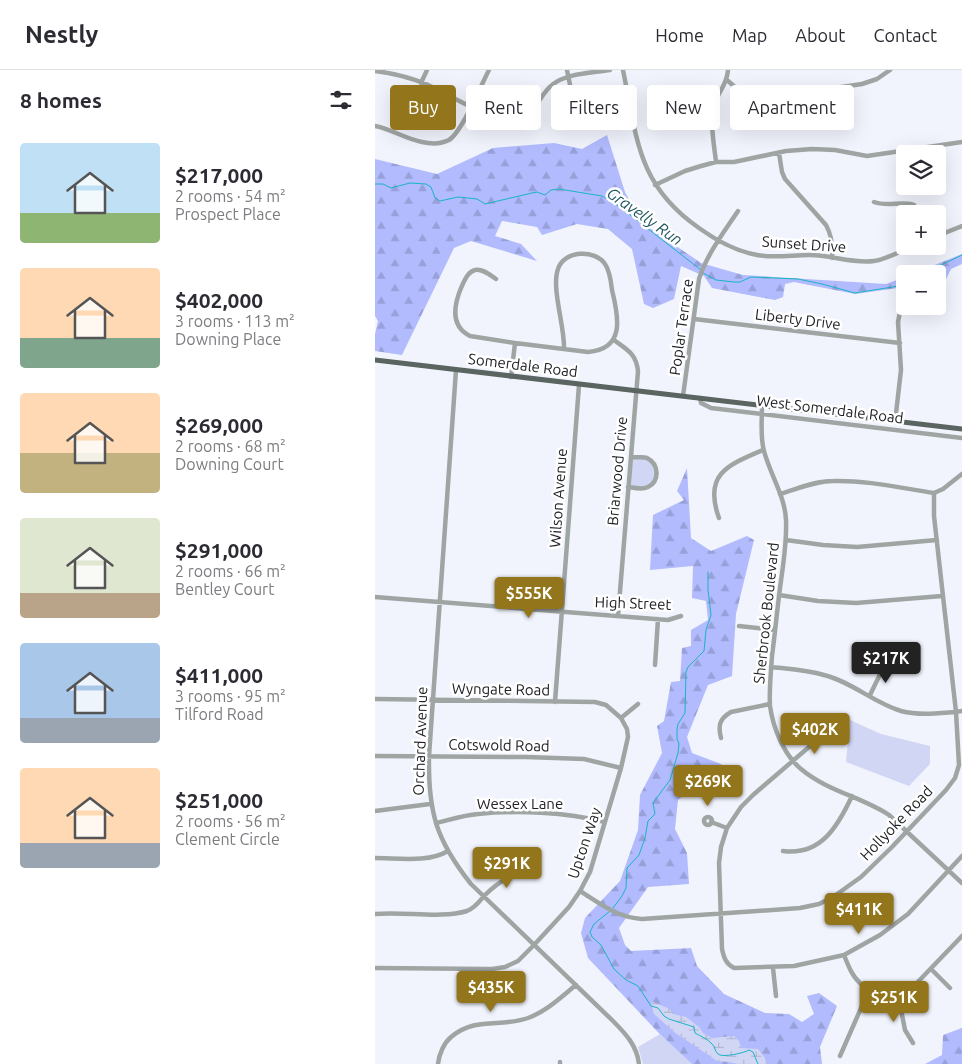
<!DOCTYPE html>
<meta charset="utf-8">
<style>
body{margin:0;font-family:Ubuntu,sans-serif;background:#f2f2f3;color:#2b2b33;height:100vh;display:flex;flex-direction:column;font-size:19px;white-space:nowrap}
*{box-sizing:border-box;margin:0}
p{font-size:16px;color:#7c7c81}
.icon{flex:none;width:28px;height:28px;fill:none;stroke:currentColor;stroke-width:2;stroke-linecap:round;stroke-linejoin:round}
.map{position:relative;flex:1;overflow:hidden}
.sheet{display:flex;flex-direction:column;background:#fff;width:375px}
.sheet>*{flex:none}
.banner{position:absolute;left:15px;top:15px;width:475px;height:45px;display:flex;gap:10px}
.tools{position:absolute;left:521px;top:75px;display:grid;gap:10px}
.tools a{display:grid;place-items:center;width:50px;height:50px;border-radius:5px;background:#fff;box-shadow:0 5px 20px #0002;font-size:25px}
.price{position:absolute;translate:-50% -42px;padding:0 11px;border-radius:5px;background:#93751c;color:#fff;font-size:16px;line-height:32px;filter:drop-shadow(0 1px 2px #0008)}
.price::after{content:'';position:absolute;left:50%;top:30px;width:15px;height:11px;margin-left:-8px;background:inherit;clip-path:polygon(0 0,100% 0,50% 100%)}
.price.selected{background:#222;color:#fff}
ul{padding:0;list-style:none}
li{display:flex;align-items:center;gap:15px;height:125px;padding:0 20px}
li span{display:grid;place-items:center;flex:none;width:140px;height:100px;border-radius:5px;color:#555}
li>.icon{margin-inline-start:auto}
span .icon{width:60px;height:60px;fill:#fffc;stroke-width:1}
li b{font-size:21px}
h2{display:flex;justify-content:space-between;align-items:center;height:60px;padding:0 20px;font-size:21px}
.chip{padding:0 18px;border-radius:5px;background:#fff;box-shadow:0 5px 20px #0002;font-size:18px;line-height:45px}
.chip.selected{background:#93751c;color:#fff}
header{display:flex;align-items:center;gap:30px;box-sizing:border-box;height:70px;padding:0 25px;background:#fff;border-bottom:1px solid #e1e1e2}
header strong{font-size:24px}
nav{display:flex;gap:28px;margin-inline-start:auto;font-size:18px}
main{display:flex;flex:1;min-height:0}
.map>svg:first-child{display:block}
.forest{fill:url(#forest-firs)}
.wetland{fill:url(#wetland-marsh)}
.park{fill:#d1d6f5}
.lines{fill:none;stroke-linecap:round;stroke-linejoin:round}
.stream{stroke:#1ab4c5;stroke-width:1}
.minor{stroke:#9fa5a3;stroke-width:4.5}
.major{stroke:#5a6461;stroke-width:5}
.labels{text-anchor:middle;dominant-baseline:central;stroke-width:5;stroke-linejoin:round;paint-order:stroke}
.street-label{font-size:15px;fill:#212226;stroke:#fff}
.water-label{font-size:16px;font-style:italic;fill:#1e565e;stroke:#fff}
</style>
<header>
<strong>Nestly</strong>
<nav><a>Home</a><a>Map</a><a>About</a><a>Contact</a></nav>
</header>
<main>
<section class="sheet">
<h2>8 homes<svg class="icon" aria-label="filters" viewBox="0 0 24 24"><path d="M4 7h16M4 17h16"/><circle cx="9" cy="7" r="2"/><circle cx="15" cy="17" r="2"/></svg></h2>
<ul>
<li><span style="background:linear-gradient(#bfe0f5 70%,#8fb573 0)"><svg class="icon" aria-label="home" viewBox="0 0 24 24"><path d="M3 11l9-7 9 7M6 9v11h12V9"/></svg></span><div><b>$217,000</b><p>2 rooms · 54 m²</p><p>Prospect Place</p></div></li>
<li><span style="background:linear-gradient(#ffd9b3 70%,#7fa58c 0)"><svg class="icon" aria-label="home" viewBox="0 0 24 24"><path d="M3 11l9-7 9 7M6 9v11h12V9"/></svg></span><div><b>$402,000</b><p>3 rooms · 113 m²</p><p>Downing Place</p></div></li>
<li><span style="background:linear-gradient(#ffd9b3 60%,#c2b280 0)"><svg class="icon" aria-label="home" viewBox="0 0 24 24"><path d="M3 11l9-7 9 7M6 9v11h12V9"/></svg></span><div><b>$269,000</b><p>2 rooms · 68 m²</p><p>Downing Court</p></div></li>
<li><span style="background:linear-gradient(#dfe7d0 75%,#b9a48a 0)"><svg class="icon" aria-label="home" viewBox="0 0 24 24"><path d="M3 11l9-7 9 7M6 9v11h12V9"/></svg></span><div><b>$291,000</b><p>2 rooms · 66 m²</p><p>Bentley Court</p></div></li>
<li><span style="background:linear-gradient(#a9c7e8 75%,#9aa5b1 0)"><svg class="icon" aria-label="home" viewBox="0 0 24 24"><path d="M3 11l9-7 9 7M6 9v11h12V9"/></svg></span><div><b>$411,000</b><p>3 rooms · 95 m²</p><p>Tilford Road</p></div></li>
<li><span style="background:linear-gradient(#ffd9b3 75%,#9aa5b1 0)"><svg class="icon" aria-label="home" viewBox="0 0 24 24"><path d="M3 11l9-7 9 7M6 9v11h12V9"/></svg></span><div><b>$251,000</b><p>2 rooms · 56 m²</p><p>Clement Circle</p></div></li>
</ul>
</section>
<div class="map">
<svg width="587" height="994" viewBox="0 0 587 994">
<defs>
<pattern id="forest-firs" width="22" height="20" patternUnits="userSpaceOnUse" patternTransform="scale(1.25)"><rect width="22" height="20" fill="#b1bbfd"/><path d="M5 1l3.5 6h-7zM16 11l3.5 6h-7z" fill="#98a0d9"/></pattern>
<pattern id="wetland-marsh" width="20" height="14" patternUnits="userSpaceOnUse" patternTransform="scale(1.25)"><rect width="20" height="14" fill="#d1d6f5"/><path d="M1 5h8M5 5V1M11 12h8M15 12V8" fill="none" stroke="#b3b7d2"/></pattern>
</defs>
<rect width="100%" height="100%" fill="#f2f4fd"/>
<!-- forest -->
<path class="forest" d="M 232,65 L 250,122 L 266,152 L 326,193 L 368,205 L 511,214 L 530,207 L 530,217 L 480,224 L 419,212 L 410,214 L 408,227 L 400,230 L 337,218 L 329,206 L 306,196 L 299,229 L 278,238 L 269,234 L 257,179 L 233,159 L 202,154 L 167,165 L 162,157 L 127,151 L 120,166 L 146,174 L 162,191 L 96,171 L 79,178 L 27,285 L 0,281 L 0,264 L 3,251 L 0,246 L 0,89 L 62,104 L 118,78 L 179,73 L 207,79 Z
M 587,184 L 587,194 L 576,199 L 565,222 L 563,220 L 562,204 L 537,204 Z
M 312,398 L 316,468 L 336,481 L 372,466 L 379,470 L 361,544 L 357,606 L 333,615 L 312,667 L 317,683 L 346,694 L 352,707 L 327,711 L 303,730 L 300,759 L 312,783 L 314,814 L 273,817 L 244,858 L 250,875 L 256,881 L 316,878 L 322,896 L 349,924 L 390,943 L 414,944 L 427,952 L 439,944 L 432,926 L 444,923 L 462,936 L 445,977 L 447,994 L 317,994 L 296,976 L 213,888 L 206,863 L 210,848 L 245,811 L 263,760 L 265,725 L 287,683 L 282,656 L 289,651 L 296,612 L 305,611 L 307,578 L 316,576 L 316,560 L 333,550 L 331,531 L 317,528 L 318,496 L 275,500 L 278,445 L 309,430 L 302,421 Z
M 587,958 L 587,994 L 550,994 L 567,985 L 568,965 Z"/>
<!-- wetland -->
<path class="wetland" d="M 278,932 L 295,939 L 298,944 L 311,947 L 324,957 L 328,963 L 337,968 L 359,966 L 364,971 L 366,978 L 383,979 L 390,988 L 391,994 L 363,994 L 354,992 L 342,991 L 299,962 L 279,944 L 276,933 Z"/>
<!-- park -->
<path class="park" d="M 256,387 L 268,388 L 278,392 L 281,405 L 273,417 L 253,417 Z
M 475,650 L 506,664 L 555,676 L 555,694 L 534,716 L 471,692 Z
M 285,964 L 317,994 L 268,994 L 263,977 Z"/>
<g class="lines">
<!-- stream -->
<path class="stream" d="M 0,114 L 8,114 L 16,118 L 35,113 L 51,114 L 56,117 L 60,128 L 65,131 L 83,127 L 102,129 L 110,134 L 157,123 L 162,122 L 170,125 L 176,120 L 184,119 L 227,126 L 245,137 L 326,200
M 328,203 L 341,210 L 359,212 L 365,212 L 376,207 L 423,209 L 447,214 L 480,223 L 530,215
M 553,204 L 566,195 L 587,185
M 238,838 L 247,826 L 251,818 L 252,798 L 264,785 L 270,768 L 273,751 L 280,744 L 278,733 L 295,710 L 303,683 L 304,674 L 302,669 L 302,659 L 303,654 L 310,643 L 311,602 L 313,597 L 329,581 L 331,560 L 336,545 L 333,520 L 333,502
M 235,841 L 219,854 L 215,862 L 217,867 L 226,875 L 239,899 L 251,910 L 263,916 L 276,936 L 283,938 L 289,946 L 294,949 L 319,957 L 320,963 C 325,966 333,969 337,974 C 340,976 340,982 343,984 C 347,988 369,983 374,980 L 378,982 L 383,994"/>
<!-- minor -->
<path class="minor" d="M 192,0 L 201,44
M 248,0 C 262,68 262,115 324,158 C 342,171 360,181 382,185 C 399,188 417,185 435,185 C 456,185 478,194 499,191 C 512,189 526,181 538,176
M 0,1 C 17,3 36,8 51,14 C 74,24 119,54 143,50 C 160,46 164,25 177,15 C 191,3 217,3 235,0
M 352,10 L 370,26 L 379,27 L 432,22 L 487,14 L 502,9 L 515,0
M 46,13 L 52,0
M 0,56 C 16,59 31,69 47,72 C 56,74 66,74 74,70 C 87,62 106,15 114,0
M 404,83 L 407,102 L 410,109 L 451,155 C 457,166 458,176 457,188
M 341,92 C 339,73 334,51 340,33 C 344,20 352,15 353,0
M 280,115 L 310,101 L 326,96 L 341,92 L 359,92 L 411,81 L 437,79 L 460,80 L 492,86 L 587,72
M 499,132 C 512,137 526,131 539,135 L 544,144
M 562,166 L 587,156
M 121,209 C 115,205 107,198 100,200 C 92,202 89,212 86,218 C 79,235 75,256 95,266 L 140,273 L 213,282 C 250,279 244,248 237,220 C 236,212 235,201 230,194 C 220,179 189,180 183,199 C 176,218 190,257 189,279
M 319,249 L 525,273
M 239,270 C 252,280 261,283 263,301 L 243,546
M 81,300 L 54,686 C 53,742 61,770 96,814 L 238,951 C 251,964 262,976 264,994
M 136,307 L 140,273
M 308,326 L 324,209 C 332,184 349,162 363,141
M 325,328 L 326,333 L 336,338 L 587,368
M 387,336 C 387,351 385,367 389,381 C 395,404 410,426 411,450 C 412,473 408,496 405,518 C 402,541 400,564 397,586 C 396,602 394,620 395,636 C 398,658 409,685 426,699 C 452,721 487,727 514,745 L 587,813
M 520,352 L 526,300 L 523,252 L 527,232
M 253,417 C 260,418 267,420 273,417 C 285,411 284,394 272,388 C 268,387 261,387 256,387
M 559,423 L 568,419 L 587,404
M 405,424 C 422,419 440,411 458,411 C 491,410 526,418 559,423
M 344,448 C 328,404 353,395 388,380
M 411,470 L 448,475 L 482,477 L 562,470
M 404,525 L 443,531 L 481,533 L 567,526
M 0,527 L 293,550 L 306,546
M 364,556 L 400,560
M 280,595 L 283,549
M 396,597 C 414,599 432,600 449,605 C 477,612 499,633 526,641 C 545,646 568,643 587,641
M 495,625 L 510,594
M 0,629 L 220,632 L 231,635 L 246,648 L 252,659 L 253,667 L 246,698 L 215,802 L 205,821 L 194,837 L 159,875 L 143,891 L 130,897 L 117,899 L 0,898
M 180,632 L 204,315
M 246,648 L 263,634
M 445,665 L 441,671 L 378,725 L 366,737 L 352,758 L 346,777 L 344,793 L 347,879 C 349,888 351,894 359,898 L 419,896 L 469,885 L 505,865 L 533,844 L 587,786
M 346,668 C 343,656 344,649 356,642 L 395,634
M 0,686 L 151,687 L 209,689 L 246,698
M 0,741 L 55,734
M329 751a4 4 0 1 1 8 0a4 4 0 1 1-8 0Z
M 336,752 L 352,758
M 61,753 C 74,750 89,745 103,744 C 143,740 190,742 230,752
M 408,781 C 446,786 463,756 477,726
M 0,788 C 23,788 53,793 73,781
M 205,821 C 226,834 241,847 267,849 L 425,838 L 444,834 L 458,827 L 486,807 L 517,777 L 571,720 L 580,708 L 584,695 L 581,642 L 559,446 L 559,423
M 0,844 C 28,841 66,849 92,841 C 100,838 104,832 109,826 C 122,813 134,805 151,801
M 469,885 C 473,895 477,906 485,913 C 499,926 522,927 538,917 L 587,866
M 398,898 L 401,926
M 556,899 L 575,918
M 523,924 L 530,960 L 538,973
M 465,986 L 494,920
M 63,994 C 64,984 69,973 76,967 C 101,946 126,958 153,948 C 172,941 186,927 201,915
M 185,994 L 185,992"/>
<!-- major -->
<path class="major" d="M 0,290 L 587,359"/>
</g>
<g class="labels">
<!-- street labels -->
<g class="street-label">
<text transform="translate(429 174) rotate(4)">Sunset Drive</text>
<text transform="translate(423 249) rotate(7)">Liberty Drive</text>
<text transform="translate(306 257) rotate(-82)">Poplar Terrace</text>
<text transform="translate(148 295) rotate(7)">Somerdale Road</text>
<text transform="translate(455 339) rotate(7)">West Somerdale Road</text>
<text transform="translate(242 401) rotate(-85)">Briarwood Drive</text>
<text transform="translate(183 428) rotate(-86)">Wilson Avenue</text>
<text transform="translate(258 533) rotate(2)">High Street</text>
<text transform="translate(391 543) rotate(-84)">Sherbrook Boulevard</text>
<text transform="translate(126 619) rotate(1)">Wyngate Road</text>
<text transform="translate(45 671) rotate(-88)">Orchard Avenue</text>
<text transform="translate(124 675) rotate(1)">Cotswold Road</text>
<text x="145" y="733">Wessex Lane</text>
<text transform="translate(521 753) rotate(-46)">Hollyoke Road</text>
<text transform="translate(209 773) rotate(-71)">Upton Way</text>
</g>
<!-- water labels -->
<g class="water-label">
<text transform="translate(270 146) rotate(35)">Gravelly Run</text>
</g>
</g>
</svg>
<div class="tools">
<a><svg class="icon" aria-label="layers" viewBox="0 0 24 24"><path d="M12 4l9 5-9 5-9-5zM3 14l9 5 9-5"/></svg></a>
<a>+</a>
<a>−</a>
</div>
<b class="price" style="left:154px;top:549px">$555K</b>
<b class="price selected" style="left:511px;top:614px">$217K</b>
<b class="price" style="left:440px;top:685px">$402K</b>
<b class="price" style="left:333px;top:737px">$269K</b>
<b class="price" style="left:132px;top:819px">$291K</b>
<b class="price" style="left:484px;top:865px">$411K</b>
<b class="price" style="left:116px;top:943px">$435K</b>
<b class="price" style="left:519px;top:953px">$251K</b>
<div class="banner">
<a class="chip selected">Buy</a>
<a class="chip">Rent</a>
<a class="chip">Filters</a>
<a class="chip">New</a>
<a class="chip">Apartment</a>
</div>
</div>
</main>
